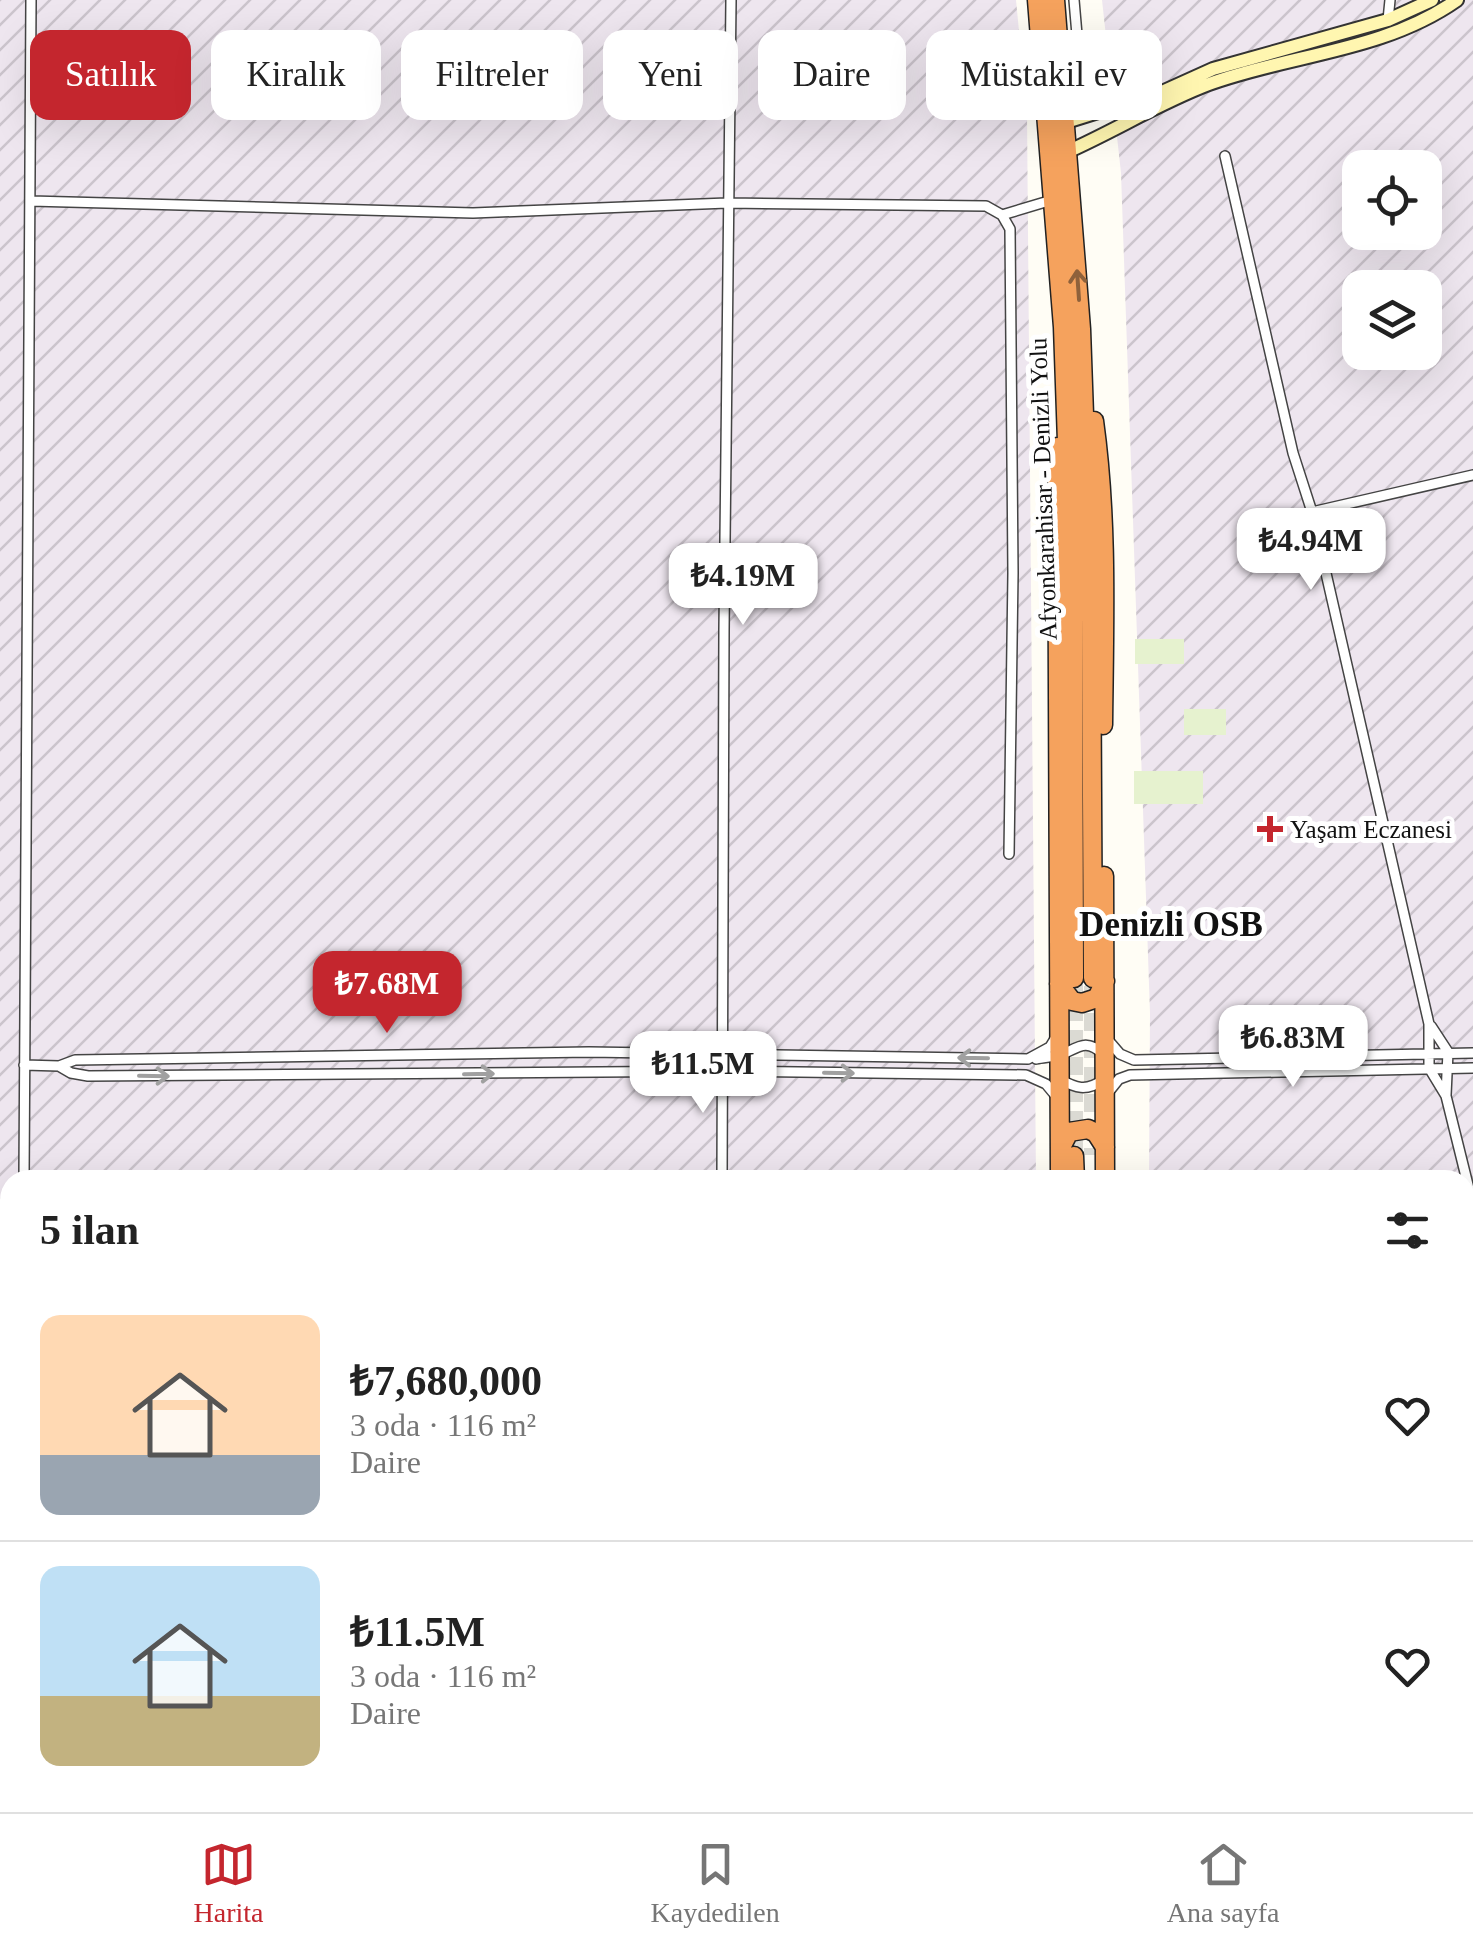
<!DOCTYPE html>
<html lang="tr">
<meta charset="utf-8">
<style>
body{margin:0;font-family:Georgia,serif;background:#f6f6f6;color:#222;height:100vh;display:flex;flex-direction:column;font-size:38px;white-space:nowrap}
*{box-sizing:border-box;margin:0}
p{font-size:32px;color:#767676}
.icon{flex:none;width:55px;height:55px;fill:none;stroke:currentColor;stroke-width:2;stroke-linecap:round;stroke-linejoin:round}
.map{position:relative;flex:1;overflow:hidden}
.panel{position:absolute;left:0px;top:1170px;width:1475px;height:642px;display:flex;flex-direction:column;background:#fff;border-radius:30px 30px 0 0;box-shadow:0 10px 40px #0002}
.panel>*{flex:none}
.top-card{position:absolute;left:30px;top:30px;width:1415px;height:90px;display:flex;gap:20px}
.controls{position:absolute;left:1342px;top:150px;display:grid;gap:20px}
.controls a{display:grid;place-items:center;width:100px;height:100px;border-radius:20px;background:#fff;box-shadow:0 10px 40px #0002;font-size:50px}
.price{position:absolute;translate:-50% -85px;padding:0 22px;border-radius:20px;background:#fff;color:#222;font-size:32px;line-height:65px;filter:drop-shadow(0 2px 5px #0008)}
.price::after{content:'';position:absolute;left:50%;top:60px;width:30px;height:22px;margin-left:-15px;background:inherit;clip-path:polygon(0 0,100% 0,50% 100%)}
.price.active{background:#c4262e;color:#fff}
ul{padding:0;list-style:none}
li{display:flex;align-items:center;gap:30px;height:250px;padding:0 40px}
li+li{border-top:2px solid #e0e0e0}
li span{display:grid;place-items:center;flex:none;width:280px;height:200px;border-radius:20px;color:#555}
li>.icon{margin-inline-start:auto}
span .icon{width:120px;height:120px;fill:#fffc;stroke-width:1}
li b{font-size:42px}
h2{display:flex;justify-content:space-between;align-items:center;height:120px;padding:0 40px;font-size:42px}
.tag{padding:0 35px;border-radius:20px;background:#fff;box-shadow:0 10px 40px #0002;font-size:35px;line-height:90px}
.tag.active{background:#c4262e;color:#fff}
.tabs{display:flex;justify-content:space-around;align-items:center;height:140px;border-top:2px solid #e0e0e0;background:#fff;font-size:28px;color:#767676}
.tabs a{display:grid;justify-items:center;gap:5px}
.tabs .active{color:#c4262e}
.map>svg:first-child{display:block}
.industrial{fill:url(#industrial-furrows);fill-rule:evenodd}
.pitch{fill:#e6f2cf}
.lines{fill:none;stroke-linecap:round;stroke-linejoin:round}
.highway-tunnel{stroke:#dbdad3;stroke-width:18;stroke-dasharray:18 9;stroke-linecap:butt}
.street-casing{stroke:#444;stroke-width:12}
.secondary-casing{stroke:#333;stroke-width:16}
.highway-casing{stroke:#222;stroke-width:21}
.street{stroke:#fff;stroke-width:9}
.secondary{stroke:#fff6b0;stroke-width:12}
.highway{stroke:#f5a25d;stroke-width:18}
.rail{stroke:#c4262e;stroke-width:2.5}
.oneway{stroke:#8e613b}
.oneway2{stroke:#a0a0a0}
.poi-dot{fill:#c4262e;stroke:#fff;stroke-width:4}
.labels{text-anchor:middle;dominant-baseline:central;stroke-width:10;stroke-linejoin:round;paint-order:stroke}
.street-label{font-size:25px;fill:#111;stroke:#fff}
.poi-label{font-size:25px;fill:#111;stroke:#fff;text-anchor:start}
.district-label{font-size:35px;font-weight:bold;fill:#111;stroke:#fff}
</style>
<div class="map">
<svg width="1473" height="1812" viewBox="0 0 1473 1812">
<defs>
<pattern id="industrial-furrows" width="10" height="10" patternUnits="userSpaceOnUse" patternTransform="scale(2.5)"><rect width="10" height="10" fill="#eee6ef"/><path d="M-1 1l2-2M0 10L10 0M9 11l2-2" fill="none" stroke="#cbc4cc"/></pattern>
</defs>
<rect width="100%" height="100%" fill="#fffdf5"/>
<!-- industrial -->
<path class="industrial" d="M 0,0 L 1016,0 L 1027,114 L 1036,1180 L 10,1180 L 10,1802 L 519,1802 L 532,1812 L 0,1812 Z
M 1102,0 L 1473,0 L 1473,1812 L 1147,1812 L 1147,1802 L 1465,1802 L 1465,1180 L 1149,1180 L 1150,1013 L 1121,173 ZM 1360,168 L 1425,168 L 1425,232 L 1360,232 ZM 1360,288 L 1425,288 L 1425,352 L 1360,352 Z
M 1043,1802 L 1043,1812 L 541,1812 L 528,1803 Z"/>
<!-- pitch -->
<path class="pitch" d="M 1135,639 L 1184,639 L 1184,664 L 1135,664 Z
M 1184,709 L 1226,709 L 1226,735 L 1184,735 Z
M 1134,771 L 1203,771 L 1203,804 L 1134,804 Z"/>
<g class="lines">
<!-- highway-tunnel -->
<path class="highway-tunnel" d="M 1093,986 L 1093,1155
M 1074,1156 L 1074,978"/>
<!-- street casing -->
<g class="street-casing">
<path id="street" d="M 1074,0 L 1084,116
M 1388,20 L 1390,0
M 1225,156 L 1293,453 L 1312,512 L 1429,1024 L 1429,1068 L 1446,1096 L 1473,1205
M 31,201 L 473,213 L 727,203 L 986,206 L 1002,215 L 1010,229 L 1013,573 L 1009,854
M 1002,215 L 1052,200
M 1312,512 L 1473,475
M 1431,1026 L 1448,1052 L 1446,1095
M 1108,1040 L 1120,1054 L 1134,1060 L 1473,1053
M 1036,1059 C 1045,1057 1055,1057 1063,1054 C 1080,1046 1087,1039 1103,1054
M 24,1065 L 59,1066 L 75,1060 L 589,1052 L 1028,1059 L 1050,1047 L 1056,1037
M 59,1066 L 71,1073 L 88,1076 L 723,1071 L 1026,1075 L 1046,1084 L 1056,1096
M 1059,1079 C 1076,1088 1086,1092 1103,1080
M 1107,1094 L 1119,1079 L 1130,1075 L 1473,1068
M 24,1180 L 31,0
M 722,1180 L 724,630 L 731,0
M 1465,1408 L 1473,1406
M 0,1610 L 10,1619
M 1465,1689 L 1473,1687
M 200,1802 L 218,1812
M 1140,1802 L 1140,1812
M 718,1812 L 718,1802
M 1005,1812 L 1005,1802"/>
</g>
<!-- secondary casing -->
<g class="secondary-casing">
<path id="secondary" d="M 1066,122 L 1162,92 L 1213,69 L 1388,20 L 1432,0
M 1069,151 C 1116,130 1161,102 1209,84 C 1291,54 1383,52 1457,0"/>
</g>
<!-- highway casing -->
<g class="highway-casing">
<path id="highway" d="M 1037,0 L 1063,327 L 1073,615 L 1074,978
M 1055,0 L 1081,329 L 1091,614 L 1093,978
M 1094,421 C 1108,521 1104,624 1103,725
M 1057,447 L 1060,1180
M 1104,876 L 1105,1180
M 1059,984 L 1072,1001 L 1082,1003 L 1097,998 L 1105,981
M 1060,1149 L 1069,1132 L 1088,1129 L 1096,1133 L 1105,1147
M 1074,1156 L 1075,1180
M 1066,1802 L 1066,1812
M 1080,1802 L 1080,1812
M 1097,1802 L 1097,1812
M 1111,1802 L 1111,1812"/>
</g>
<!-- street -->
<use href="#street" class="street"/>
<!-- secondary -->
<use href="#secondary" class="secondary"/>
<!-- highway -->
<use href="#highway" class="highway"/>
<!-- rail -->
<path class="rail" d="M 0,1439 L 10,1455
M 412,1802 L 419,1812"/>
</g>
<!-- one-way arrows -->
<defs><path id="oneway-shaft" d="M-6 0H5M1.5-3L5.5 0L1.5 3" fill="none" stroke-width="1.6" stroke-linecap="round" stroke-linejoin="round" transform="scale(2.5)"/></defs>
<use class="oneway" href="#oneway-shaft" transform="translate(1078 285) rotate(-94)"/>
<g class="oneway2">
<use href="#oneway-shaft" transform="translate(973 1058) rotate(-179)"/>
<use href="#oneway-shaft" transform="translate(839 1073) rotate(1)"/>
<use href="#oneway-shaft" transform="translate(479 1074) rotate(-1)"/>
<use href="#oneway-shaft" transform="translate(154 1076) rotate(1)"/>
</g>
<!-- markers -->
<path class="poi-dot" d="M1265 814h10v10h10v10h-10v10h-10v-10h-10v-10h10z"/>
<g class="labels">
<!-- street labels -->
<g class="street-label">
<text transform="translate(1043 489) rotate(-92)">Afyonkarahisar - Denizli Yolu</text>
</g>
<!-- poi labels -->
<g class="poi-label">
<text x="1290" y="829">Yaşam Eczanesi</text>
</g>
<!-- district labels -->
<g class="district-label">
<text x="1171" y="924">Denizli OSB</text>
</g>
</g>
</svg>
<div class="controls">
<a><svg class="icon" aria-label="locate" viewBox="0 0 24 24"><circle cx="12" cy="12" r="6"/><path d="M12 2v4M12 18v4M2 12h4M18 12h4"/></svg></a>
<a><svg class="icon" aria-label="layers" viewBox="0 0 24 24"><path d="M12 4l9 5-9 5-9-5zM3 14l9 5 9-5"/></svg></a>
</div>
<b class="price" style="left:1311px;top:593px">₺4.94M</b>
<b class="price" style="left:743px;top:628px">₺4.19M</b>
<b class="price active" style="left:387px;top:1036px">₺7.68M</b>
<b class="price" style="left:1293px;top:1090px">₺6.83M</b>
<b class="price" style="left:703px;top:1116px">₺11.5M</b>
<div class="top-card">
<a class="tag active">Satılık</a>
<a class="tag">Kiralık</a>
<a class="tag">Filtreler</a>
<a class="tag">Yeni</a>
<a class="tag">Daire</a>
<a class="tag">Müstakil ev</a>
</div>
<section class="panel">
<h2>5 ilan<svg class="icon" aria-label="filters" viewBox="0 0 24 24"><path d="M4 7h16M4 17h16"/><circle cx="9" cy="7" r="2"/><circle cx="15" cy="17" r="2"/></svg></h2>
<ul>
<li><span style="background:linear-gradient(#ffd9b3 70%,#9aa5b1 0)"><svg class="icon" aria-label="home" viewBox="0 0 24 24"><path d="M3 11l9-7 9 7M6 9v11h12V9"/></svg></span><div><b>₺7,680,000</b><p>3 oda · 116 m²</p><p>Daire</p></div><svg class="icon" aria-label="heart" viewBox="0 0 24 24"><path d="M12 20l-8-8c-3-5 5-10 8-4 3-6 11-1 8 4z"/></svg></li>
<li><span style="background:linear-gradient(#bfe0f5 65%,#c2b280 0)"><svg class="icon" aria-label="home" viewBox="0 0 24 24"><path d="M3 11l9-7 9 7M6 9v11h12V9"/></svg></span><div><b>₺11.5M</b><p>3 oda · 116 m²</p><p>Daire</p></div><svg class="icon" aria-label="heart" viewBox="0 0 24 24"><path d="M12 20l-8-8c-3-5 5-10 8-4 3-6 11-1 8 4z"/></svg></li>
</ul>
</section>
</div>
<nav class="tabs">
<a class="active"><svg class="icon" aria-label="map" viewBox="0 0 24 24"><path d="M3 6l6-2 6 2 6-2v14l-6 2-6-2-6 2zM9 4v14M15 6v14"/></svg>Harita</a>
<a><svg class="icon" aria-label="saved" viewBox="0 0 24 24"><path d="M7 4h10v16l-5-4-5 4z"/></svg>Kaydedilen</a>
<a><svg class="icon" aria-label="home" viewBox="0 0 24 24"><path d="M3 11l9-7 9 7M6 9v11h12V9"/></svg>Ana sayfa</a>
</nav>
